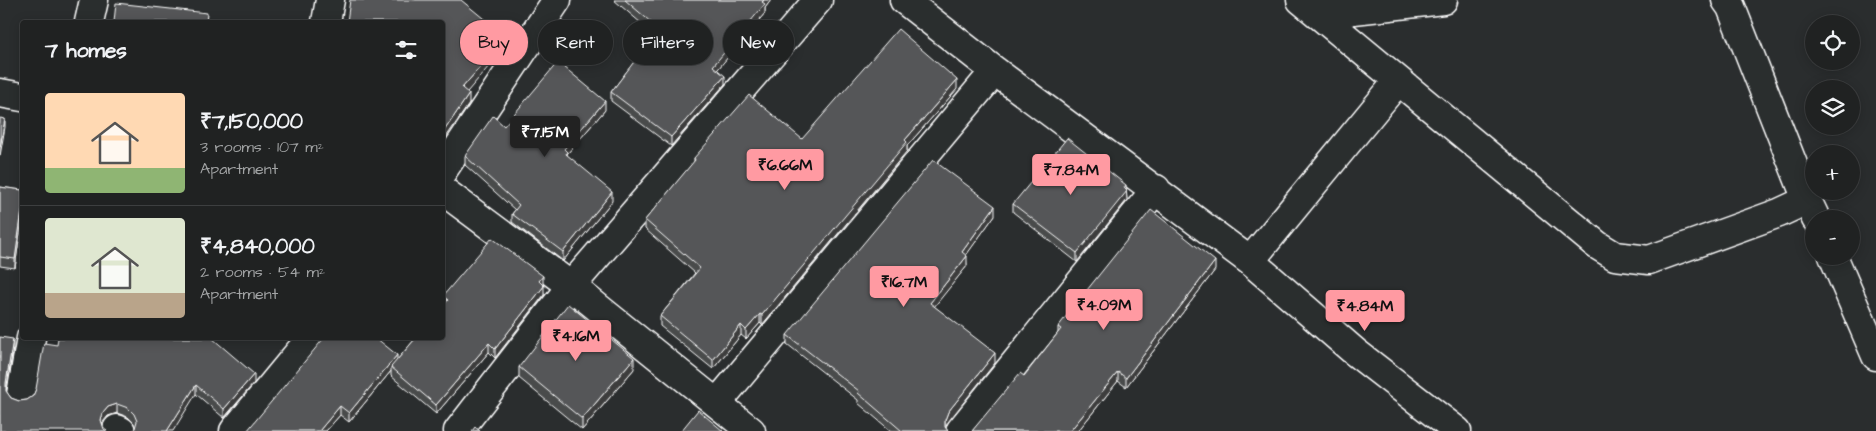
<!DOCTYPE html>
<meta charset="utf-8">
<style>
body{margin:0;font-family:"Architects Daughter",sans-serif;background:#2d2f2f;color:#f1f3f6;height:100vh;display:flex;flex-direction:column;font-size:19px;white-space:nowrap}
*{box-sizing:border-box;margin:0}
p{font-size:16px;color:#a2a4a5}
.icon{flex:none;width:28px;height:28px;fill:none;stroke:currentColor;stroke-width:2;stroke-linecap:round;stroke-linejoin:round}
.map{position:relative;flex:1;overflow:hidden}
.panel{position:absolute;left:20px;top:20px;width:425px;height:320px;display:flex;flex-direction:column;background:#202222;border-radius:5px;box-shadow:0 2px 12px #0003,0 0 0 1px #3d3f40}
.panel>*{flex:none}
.banner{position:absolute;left:460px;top:20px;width:475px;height:45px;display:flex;gap:10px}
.buttons{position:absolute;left:1805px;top:15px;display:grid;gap:10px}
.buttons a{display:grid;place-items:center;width:55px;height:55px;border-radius:50%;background:#202222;box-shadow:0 2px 12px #0003,0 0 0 1px #3d3f40;font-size:25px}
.price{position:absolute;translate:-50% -42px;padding:0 11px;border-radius:5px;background:#ff9aa2;color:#111;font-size:16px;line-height:32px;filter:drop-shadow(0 1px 2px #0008)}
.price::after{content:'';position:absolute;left:50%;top:30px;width:15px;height:11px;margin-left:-8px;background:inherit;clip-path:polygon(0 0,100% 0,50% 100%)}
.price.selected{background:#222;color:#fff}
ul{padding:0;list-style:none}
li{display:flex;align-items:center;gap:15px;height:125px;padding:0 25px}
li+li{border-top:1px solid #3d3f40}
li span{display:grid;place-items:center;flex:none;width:140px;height:100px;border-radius:5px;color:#555}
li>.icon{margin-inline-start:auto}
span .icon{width:60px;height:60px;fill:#fffc;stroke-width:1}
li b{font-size:21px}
h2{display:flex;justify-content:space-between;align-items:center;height:60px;padding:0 25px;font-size:21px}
.pill{padding:0 18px;border-radius:22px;background:#202222;box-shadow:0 2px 12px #0003,0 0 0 1px #3d3f40;font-size:18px;line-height:45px}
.pill.selected{background:#ff9aa2;color:#111}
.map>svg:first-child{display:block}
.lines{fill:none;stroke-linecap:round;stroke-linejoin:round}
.minor-casing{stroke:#fff;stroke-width:31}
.minor{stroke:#2a2d2e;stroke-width:28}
.wall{fill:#494b4c;stroke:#fff}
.shaded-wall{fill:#3c3d3e;stroke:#fff}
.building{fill:#555758;stroke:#fff}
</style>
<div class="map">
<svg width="1876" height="431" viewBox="0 0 1876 431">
<rect width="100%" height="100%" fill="#2a2d2e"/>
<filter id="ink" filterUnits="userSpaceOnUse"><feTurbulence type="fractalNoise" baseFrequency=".02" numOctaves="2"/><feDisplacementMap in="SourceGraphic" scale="10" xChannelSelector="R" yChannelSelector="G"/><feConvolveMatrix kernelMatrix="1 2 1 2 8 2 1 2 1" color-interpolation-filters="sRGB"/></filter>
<g filter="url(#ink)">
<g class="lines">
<!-- minor casing -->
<g class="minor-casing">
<path id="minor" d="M 904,0 L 995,71 L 1250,261 L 1355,352 L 1457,431
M 1301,0 L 1597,245 L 1615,256 L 1649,260 L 1779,213 L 1807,200 L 1816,219
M 1726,0 L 1731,7 L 1807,200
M 1318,14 L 1443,0
M 89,22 L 94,0
M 326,22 L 330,0
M 0,93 L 22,97
M 442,172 L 557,0
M 442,190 L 571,286 L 751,431
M 1833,256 L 1876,356
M 1250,261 L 1398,81
M 21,395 L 31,338
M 717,403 L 995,71
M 117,429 L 121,431
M 234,431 L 311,338
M 458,431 L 571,286 L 818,0
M 960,431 L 1156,189"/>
</g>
<!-- minor -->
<use href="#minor" class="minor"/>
</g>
<!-- wall -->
<path class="wall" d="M 614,0 L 771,0 L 765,8 L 765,13 L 717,70 L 725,84 L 671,146 L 611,101 L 611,92 L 655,35 Z
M 957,89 L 907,146 L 907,151 L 762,325 L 760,323 L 746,339 L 741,335 L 713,369 L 660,326 L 660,316 L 695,273 L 645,229 L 645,220 L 694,162 L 694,158 L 802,139 Z
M 605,110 L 567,154 L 567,155 L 612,201 L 563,261 L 512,222 L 512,214 L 515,210 L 465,165 L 465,156 L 504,126 Z
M 0,187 L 22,190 L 22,219 L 15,268 L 0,266 Z
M 1126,190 L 1127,200 L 1077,262 L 1013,212 L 1013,204 Z
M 995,215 L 966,255 L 967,266 L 934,306 L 995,363 L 948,422 L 945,427 L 948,431 L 891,431 L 858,403 L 858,400 L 787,344 L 787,335 Z
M 1215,270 L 1126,387 L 1118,381 L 1078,431 L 972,431 L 1024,376 L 1058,334 L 1058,327 Z
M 543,285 L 544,295 L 495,358 L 489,352 L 436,414 L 391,376 L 391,371 L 349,422 L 340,415 L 326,431 L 247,431 L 397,360 L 444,305 L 443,296 Z
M 0,337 L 13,348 L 6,391 L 11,398 L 19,401 L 27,400 L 33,396 L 36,389 L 254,383 L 224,418 L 196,394 L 135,428 L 134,423 L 128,417 L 117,413 L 108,416 L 103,424 L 0,431 Z
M 519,367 L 634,369 L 582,430 L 519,378 Z"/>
<!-- shaded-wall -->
<path class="shaded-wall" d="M 764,0 L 771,0 L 765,8 L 765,13 L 713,75 L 713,66 Z
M 506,37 L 506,46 L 462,98 L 462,88 Z
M 725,76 L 725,84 L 671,146 L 671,137 Z
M 957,80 L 957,89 L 907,146 L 907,151 L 762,325 L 762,315 L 905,140 Z
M 469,94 L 469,104 L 442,143 L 442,134 Z
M 605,101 L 605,110 L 567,154 L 567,161 L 564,149 Z
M 5,119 L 5,127 L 0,156 L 0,147 Z
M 1126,185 L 1127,200 L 1077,262 L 1077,253 Z
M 612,192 L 612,201 L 563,261 L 563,252 Z
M 995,206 L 995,215 L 962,261 L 962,252 Z
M 22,210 L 22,219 L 15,268 L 15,259 Z
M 967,256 L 967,266 L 930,312 L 930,303 Z
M 1215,261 L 1215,270 L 1126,387 L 1126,378 Z
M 543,276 L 543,285 L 539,281 Z
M 544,286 L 544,295 L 495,358 L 495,349 Z
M 760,314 L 760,323 L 746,339 L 746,330 Z
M 741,325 L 741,335 L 713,369 L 713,360 Z
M 13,339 L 13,348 L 6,392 L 6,383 Z
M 489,343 L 489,352 L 436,414 L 436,405 Z
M 995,353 L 995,363 L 948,422 L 945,429 L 945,420 L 948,412 Z
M 397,355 L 397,364 L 391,367 L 391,371 L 349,422 L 349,413 Z
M 634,358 L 634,369 L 582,430 L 582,419 Z
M 1118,372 L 1118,381 L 1078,431 L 1070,431 Z
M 254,374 L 254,383 L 224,418 L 224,409 Z
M 196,385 L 196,394 L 173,431 L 167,431 Z
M 117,404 L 117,413 L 108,416 L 103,422 L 101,429 L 101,420 L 103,413 L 108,407 Z
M 340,406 L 340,415 L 326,431 L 319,431 Z"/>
<!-- building -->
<path class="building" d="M 350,0 L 461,0 L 506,37 L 462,88 L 469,94 L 442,134 L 442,22 L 347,22 Z
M 625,0 L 764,0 L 762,2 L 765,4 L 713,66 L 725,76 L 671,137 L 611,92 L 659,29 Z
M 116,3 L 207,13 L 206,22 L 114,22 Z
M 898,29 L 957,80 L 905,140 L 907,142 L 762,315 L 760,314 L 746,330 L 741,325 L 713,360 L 660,316 L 700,268 L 645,220 L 695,160 L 694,158 L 749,95 L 802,139 Z
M 558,62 L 605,101 L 564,149 L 567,152 L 566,154 L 612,192 L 563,252 L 512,214 L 519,205 L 465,156 L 493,116 L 504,126 Z
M 0,118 L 5,119 L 0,147 Z
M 1067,138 L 1126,185 L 1124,188 L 1127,191 L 1077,253 L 1013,204 Z
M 933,160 L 995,206 L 962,252 L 967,256 L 930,303 L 995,353 L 948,412 L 945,420 L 945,427 L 948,431 L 902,431 L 858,393 L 859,391 L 787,335 Z
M 0,187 L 22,190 L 22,210 L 15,259 L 0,257 Z
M 1151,210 L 1215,261 L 1126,378 L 1118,372 L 1070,431 L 972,431 L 1020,373 L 1024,376 L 1061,329 L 1058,327 L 1071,310 Z
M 492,238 L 543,276 L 539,281 L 544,286 L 495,349 L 489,343 L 436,405 L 391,367 L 416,338 L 442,338 L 442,307 L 448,300 L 443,296 Z
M 568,304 L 634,358 L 582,419 L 519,367 Z
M 0,337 L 13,339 L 6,383 L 6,391 L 11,398 L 19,401 L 27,400 L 33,396 L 36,389 L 44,343 L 57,345 L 58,338 L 212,338 L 254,374 L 224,409 L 196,385 L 167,431 L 133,431 L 135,428 L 137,421 L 134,414 L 128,408 L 117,404 L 108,407 L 103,413 L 101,420 L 104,429 L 107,431 L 0,431 Z
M 324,338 L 376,338 L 397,355 L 349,413 L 340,406 L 319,431 L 247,431 Z
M 698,410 L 723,431 L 681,431 Z
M 475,427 L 480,431 L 472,431 Z"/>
</g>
</svg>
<div class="buttons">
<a><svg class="icon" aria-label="locate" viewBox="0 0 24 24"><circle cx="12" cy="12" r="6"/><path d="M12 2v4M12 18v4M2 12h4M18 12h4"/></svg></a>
<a><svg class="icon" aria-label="layers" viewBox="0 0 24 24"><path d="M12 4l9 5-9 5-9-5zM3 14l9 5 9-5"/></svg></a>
<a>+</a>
<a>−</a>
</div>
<b class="price selected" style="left:545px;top:158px">₹7.15M</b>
<b class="price" style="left:785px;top:191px">₹6.66M</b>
<b class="price" style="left:1071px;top:196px">₹7.84M</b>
<b class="price" style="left:904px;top:308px">₹16.7M</b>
<b class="price" style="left:1104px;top:331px">₹4.09M</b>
<b class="price" style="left:1365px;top:332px">₹4.84M</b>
<b class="price" style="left:576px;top:362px">₹4.16M</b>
<div class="banner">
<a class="pill selected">Buy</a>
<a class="pill">Rent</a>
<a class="pill">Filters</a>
<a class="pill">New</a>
</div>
<section class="panel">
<h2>7 homes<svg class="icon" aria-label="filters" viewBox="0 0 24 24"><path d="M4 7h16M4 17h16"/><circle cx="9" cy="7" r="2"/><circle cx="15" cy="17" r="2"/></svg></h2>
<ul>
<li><span style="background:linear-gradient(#ffd9b3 75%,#8fb573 0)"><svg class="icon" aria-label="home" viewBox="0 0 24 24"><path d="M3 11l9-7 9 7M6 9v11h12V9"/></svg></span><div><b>₹7,150,000</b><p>3 rooms · 107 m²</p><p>Apartment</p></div></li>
<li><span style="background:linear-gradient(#dfe7d0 75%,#b9a48a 0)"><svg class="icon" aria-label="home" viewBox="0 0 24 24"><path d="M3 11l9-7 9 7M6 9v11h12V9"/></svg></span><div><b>₹4,840,000</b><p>2 rooms · 54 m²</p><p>Apartment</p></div></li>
</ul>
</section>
</div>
